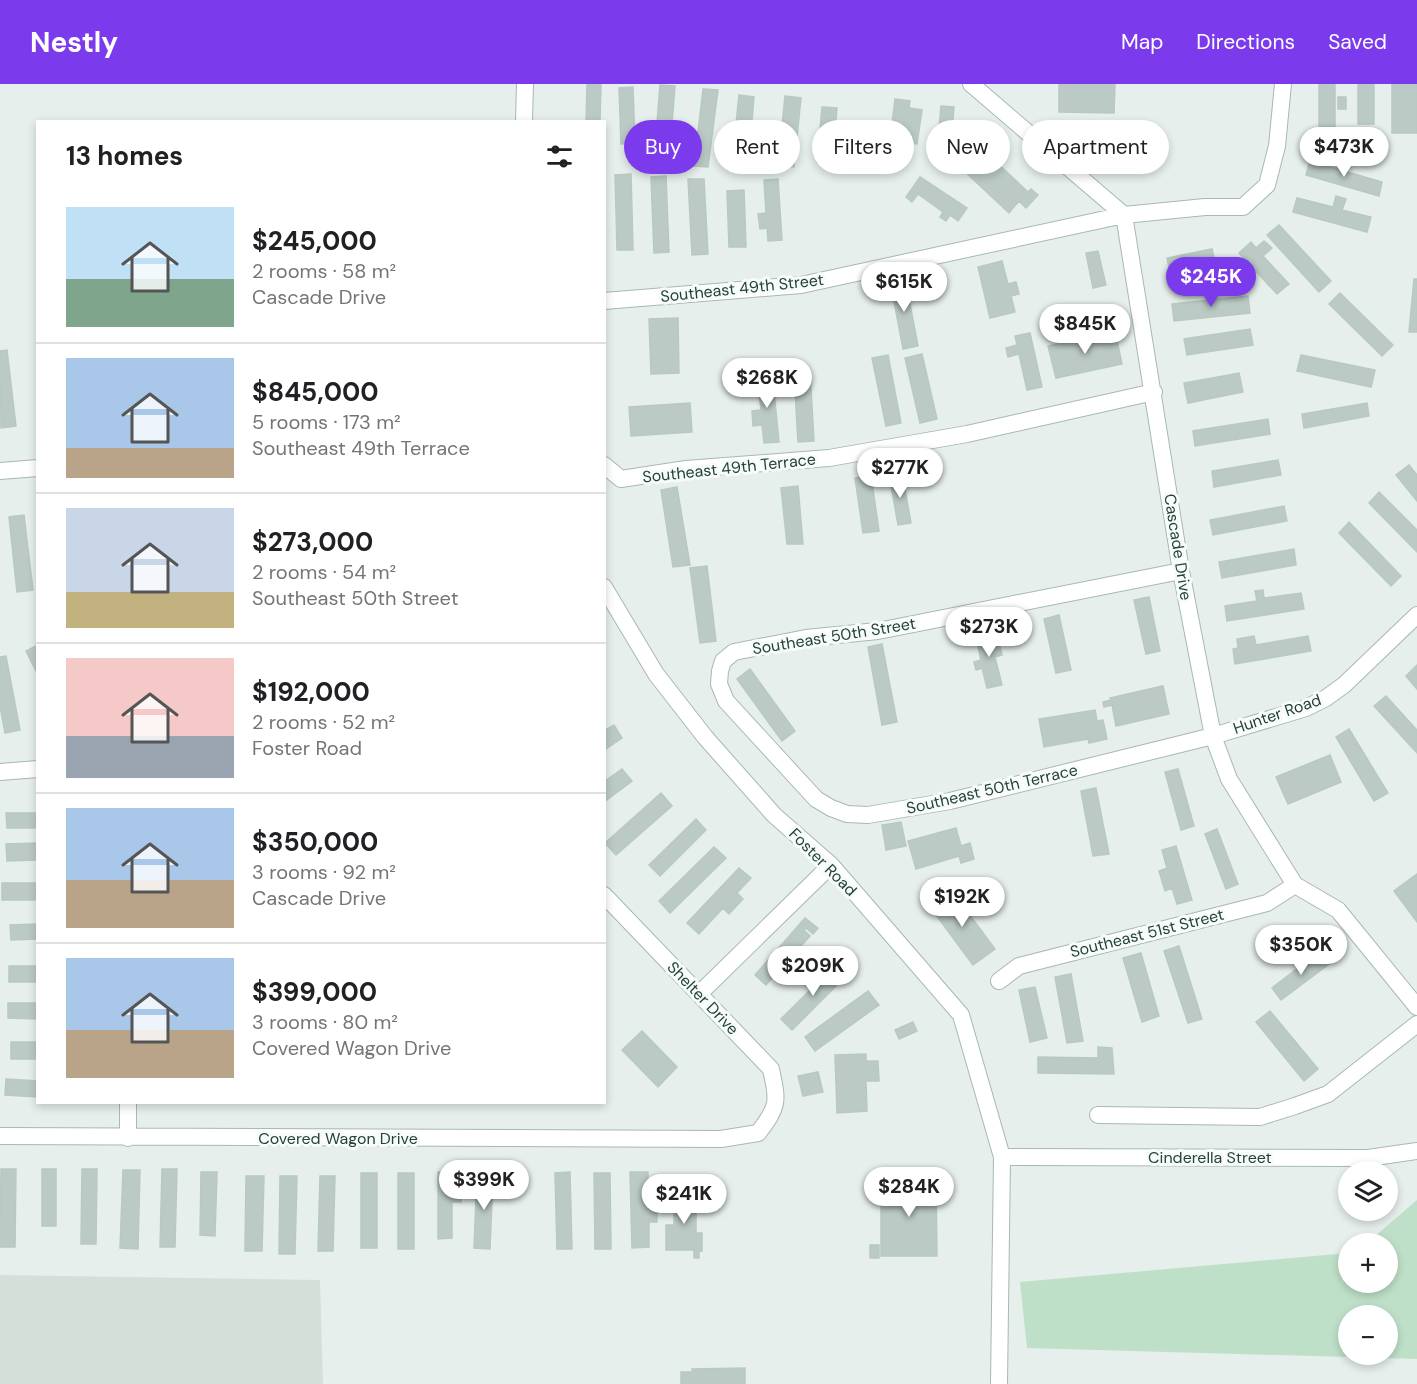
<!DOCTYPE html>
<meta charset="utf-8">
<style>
body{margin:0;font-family:"DM Sans",sans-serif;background:#f2f2f2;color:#202124;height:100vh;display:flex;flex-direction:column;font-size:22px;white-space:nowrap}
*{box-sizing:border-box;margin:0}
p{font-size:20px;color:#757577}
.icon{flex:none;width:33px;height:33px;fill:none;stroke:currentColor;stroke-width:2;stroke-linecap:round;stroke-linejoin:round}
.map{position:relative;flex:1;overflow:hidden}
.side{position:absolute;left:36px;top:36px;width:570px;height:984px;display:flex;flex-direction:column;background:#fff;border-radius:0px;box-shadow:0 3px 9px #0003}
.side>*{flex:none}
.guide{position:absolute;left:624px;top:36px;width:570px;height:54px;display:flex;gap:12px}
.buttons{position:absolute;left:1338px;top:1077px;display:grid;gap:12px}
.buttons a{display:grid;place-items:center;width:60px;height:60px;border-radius:50%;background:#fff;box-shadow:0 3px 9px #0003;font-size:30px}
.price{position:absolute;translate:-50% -51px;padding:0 14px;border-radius:21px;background:#fff;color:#222;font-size:20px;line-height:39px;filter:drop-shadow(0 2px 3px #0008)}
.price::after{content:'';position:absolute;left:50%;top:36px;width:18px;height:14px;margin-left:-9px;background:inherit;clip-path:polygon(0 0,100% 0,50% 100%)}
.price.active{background:#7c3aed;color:#fff}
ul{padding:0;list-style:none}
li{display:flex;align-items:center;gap:18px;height:150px;padding:0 30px}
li+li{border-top:2px solid #e0e0e0}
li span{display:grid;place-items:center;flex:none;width:168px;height:120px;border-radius:0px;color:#555}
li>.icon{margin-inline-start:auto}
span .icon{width:72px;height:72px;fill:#fffc;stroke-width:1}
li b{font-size:26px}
h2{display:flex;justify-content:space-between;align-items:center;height:72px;padding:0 30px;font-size:26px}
.chip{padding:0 21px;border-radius:27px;background:#fff;box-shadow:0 3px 9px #0003;font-size:21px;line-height:54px}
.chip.active{background:#7c3aed;color:#fff}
header{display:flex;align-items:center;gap:36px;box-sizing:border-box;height:84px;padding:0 30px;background:#7c3aed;color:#fff}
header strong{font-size:28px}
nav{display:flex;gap:33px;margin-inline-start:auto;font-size:21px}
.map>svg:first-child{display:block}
.built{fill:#d4dfda}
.green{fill:#bfe0c8;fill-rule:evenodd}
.building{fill:#bbcac4;stroke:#b8c9c2;stroke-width:1.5}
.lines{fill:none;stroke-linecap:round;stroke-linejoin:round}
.street-casing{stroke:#a8b8b2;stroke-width:18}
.street{stroke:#fff;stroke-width:16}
.labels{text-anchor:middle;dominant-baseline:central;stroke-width:6;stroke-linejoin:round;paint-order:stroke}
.street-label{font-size:16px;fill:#24423a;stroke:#f7fbf9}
</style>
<header>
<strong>Nestly</strong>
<nav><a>Map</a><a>Directions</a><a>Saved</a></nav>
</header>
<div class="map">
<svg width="1417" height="1300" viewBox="0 0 1417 1300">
<rect width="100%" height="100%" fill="#e6efeb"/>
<!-- built -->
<path class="built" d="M 0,1191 L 320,1196 L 323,1300 L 0,1300 Z"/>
<!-- green -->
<path class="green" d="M 1417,1116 L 1417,1275 L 1027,1264 L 1020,1198 L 1348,1169 L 1348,1198 L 1388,1198 L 1388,1160 L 1367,1159 ZM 1348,1232 L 1388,1232 L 1388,1270 L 1348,1270 Z"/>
<!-- building -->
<path class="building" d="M 587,0 L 601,0 L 600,38 L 586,38 Z
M 1059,0 L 1115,0 L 1114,29 L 1059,28 Z
M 1319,0 L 1335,0 L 1335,46 L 1319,46 Z
M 1358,0 L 1374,0 L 1374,40 L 1358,40 Z
M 1392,0 L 1417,0 L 1417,49 L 1392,49 Z
M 660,1 L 675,2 L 669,77 L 654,76 Z
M 633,3 L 635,59 L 621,60 L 619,4 Z
M 703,5 L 718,6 L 708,83 L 694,82 Z
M 739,11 L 754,13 L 749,70 L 733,68 Z
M 785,12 L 801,14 L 794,83 L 778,81 Z
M 1338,13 L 1346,13 L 1346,25 L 1338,25 Z
M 895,15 L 910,17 L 909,24 L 922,26 L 917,60 L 905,58 L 902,82 L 887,80 Z
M 941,22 L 954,23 L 950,68 L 937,67 Z
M 822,23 L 837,24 L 832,80 L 817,78 Z
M 975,38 L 990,51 L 980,63 L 1028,108 L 1031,105 L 1038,111 L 1026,124 L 1019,117 L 1009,129 L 960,83 L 967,76 L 960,70 L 969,60 L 962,53 Z
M 1310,77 L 1382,98 L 1379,112 L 1306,91 Z
M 631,90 L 633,166 L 617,166 L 615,91 Z
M 666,92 L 669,168 L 654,169 L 651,93 Z
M 920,93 L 967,124 L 958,137 L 950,131 L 946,137 L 940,133 L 943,128 L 918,110 L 912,118 L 906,113 Z
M 688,95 L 704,95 L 708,170 L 692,171 Z
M 778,95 L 782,156 L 768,157 L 767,144 L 760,145 L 758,130 L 766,129 L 764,96 Z
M 744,106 L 746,163 L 729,163 L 727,107 Z
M 1336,112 L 1346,115 L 1342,126 L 1371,133 L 1367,148 L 1293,128 L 1297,114 L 1333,123 Z
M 1279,141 L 1331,197 L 1319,208 L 1267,151 Z
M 1264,157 L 1272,164 L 1263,172 L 1289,200 L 1277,210 L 1239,169 L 1251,158 L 1256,164 Z
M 1212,165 L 1218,192 L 1173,201 L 1167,174 Z
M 1098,167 L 1106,201 L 1093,204 L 1086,169 Z
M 1002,177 L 1008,200 L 1016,198 L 1019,210 L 1011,212 L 1015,228 L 990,234 L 978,183 Z
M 905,194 L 918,262 L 903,265 L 890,196 Z
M 1414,195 L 1417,195 L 1417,248 L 1409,248 Z
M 1340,209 L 1393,261 L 1382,272 L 1329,220 Z
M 1248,212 L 1250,229 L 1174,237 L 1172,220 Z
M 1108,226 L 1111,244 L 1091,248 L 1087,229 Z
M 678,234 L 679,289 L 651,290 L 649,235 Z
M 1250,245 L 1253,261 L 1187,271 L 1184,255 Z
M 1115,247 L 1122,280 L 1056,294 L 1048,262 Z
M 1030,249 L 1042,303 L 1027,306 L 1019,270 L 1008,273 L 1006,264 L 1017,261 L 1015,252 Z
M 7,266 L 16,342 L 1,344 L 0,267 Z
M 922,270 L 937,335 L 920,339 L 905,274 Z
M 888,271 L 901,339 L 886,342 L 872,274 Z
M 1301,271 L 1375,286 L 1371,303 L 1297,287 Z
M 772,287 L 779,358 L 764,359 L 762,341 L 753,342 L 752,327 L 761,326 L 757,289 Z
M 810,287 L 814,357 L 798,358 L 794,289 Z
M 1239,289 L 1243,308 L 1188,319 L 1184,299 Z
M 690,319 L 692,348 L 631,352 L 629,323 Z
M 1367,319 L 1369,332 L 1304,344 L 1302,330 Z
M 1268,335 L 1270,350 L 1195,362 L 1193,347 Z
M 1278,376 L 1281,391 L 1214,403 L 1212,387 Z
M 1409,381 L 1417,391 L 1417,417 L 1396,391 Z
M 902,388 L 911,439 L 898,441 L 889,390 Z
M 871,391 L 879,447 L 863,449 L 855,394 Z
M 798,402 L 803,460 L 787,460 L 781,404 Z
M 677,403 L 690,481 L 673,483 L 661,406 Z
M 1379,408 L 1417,446 L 1417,468 L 1369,419 Z
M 1284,422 L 1287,437 L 1213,451 L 1210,436 Z
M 24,431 L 33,506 L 17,508 L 9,433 Z
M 1349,438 L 1401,492 L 1391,502 L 1339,449 Z
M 1294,465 L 1296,481 L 1222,494 L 1219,478 Z
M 707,482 L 716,557 L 700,559 L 690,484 Z
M 1263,506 L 1264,514 L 1301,509 L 1304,525 L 1227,537 L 1225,522 L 1257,517 L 1255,507 Z
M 1149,513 L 1160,567 L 1146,570 L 1134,516 Z
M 1059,531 L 1071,586 L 1056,589 L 1044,535 Z
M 988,546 L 991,556 L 998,554 L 1002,571 L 995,573 L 1002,601 L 987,604 L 982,584 L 976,586 L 974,578 L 981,576 L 975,549 Z
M 1254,552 L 1256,561 L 1308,552 L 1311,567 L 1235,580 L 1233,565 L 1238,564 L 1237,555 Z
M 882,560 L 897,638 L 882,641 L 868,563 Z
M 38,561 L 38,591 L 26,567 Z
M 6,572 L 20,646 L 5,649 L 0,622 L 0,573 Z
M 1417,581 L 1417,605 L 1406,592 Z
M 750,585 L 795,647 L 782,657 L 737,595 Z
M 1163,602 L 1169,630 L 1116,642 L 1112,621 L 1104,623 L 1103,618 L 1111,616 L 1110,614 Z
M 1386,612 L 1417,646 L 1417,669 L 1374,622 Z
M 1095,626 L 1097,637 L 1103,636 L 1107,655 L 1089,659 L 1088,655 L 1044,663 L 1039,635 Z
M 614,641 L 622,654 L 604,666 L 604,647 Z
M 1349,645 L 1388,709 L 1374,717 L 1336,653 Z
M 1330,671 L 1341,698 L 1288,720 L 1276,693 Z
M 622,685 L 632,697 L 604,718 L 604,698 Z
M 1178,685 L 1194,742 L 1181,746 L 1165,688 Z
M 1096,704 L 1109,770 L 1093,772 L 1081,707 Z
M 661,709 L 672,722 L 616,771 L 605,759 Z
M 6,729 L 38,729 L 38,744 L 7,744 Z
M 696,735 L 706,746 L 660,792 L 649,781 Z
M 901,738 L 906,762 L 886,766 L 882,741 Z
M 956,744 L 961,762 L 970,759 L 974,775 L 961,779 L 959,772 L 916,785 L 908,757 Z
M 1217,745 L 1238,800 L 1226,805 L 1205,750 Z
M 38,759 L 38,776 L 7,777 L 6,760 Z
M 1176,762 L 1192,816 L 1177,820 L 1172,804 L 1165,807 L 1159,787 L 1167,784 L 1162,766 Z
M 714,763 L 726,774 L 670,829 L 659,817 Z
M 739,784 L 751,794 L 737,809 L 743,815 L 729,830 L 723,824 L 699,850 L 687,839 Z
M 1417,790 L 1417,838 L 1394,807 Z
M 2,799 L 38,799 L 38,816 L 2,816 Z
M 952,807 L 995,865 L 973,881 L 930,823 Z
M 805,834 L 818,844 L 813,850 L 806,844 L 804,846 L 810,852 L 766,901 L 755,891 Z
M 38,840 L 38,855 L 11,856 L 10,841 Z
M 1179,862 L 1202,935 L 1188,939 L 1164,867 Z
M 1320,867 L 1329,880 L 1281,916 L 1272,904 Z
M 1141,869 L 1159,932 L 1142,938 L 1123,874 Z
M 835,881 L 846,892 L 792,946 L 781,935 Z
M 9,882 L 38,882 L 38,898 L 9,898 Z
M 1071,890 L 1083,957 L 1067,959 L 1055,893 Z
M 1035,903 L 1047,954 L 1030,958 L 1019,906 Z
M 868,907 L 879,921 L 815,967 L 805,953 Z
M 8,919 L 38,919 L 38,935 L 8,934 Z
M 1270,927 L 1318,985 L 1304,997 L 1256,938 Z
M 913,938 L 917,947 L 899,955 L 895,946 Z
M 642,947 L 677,983 L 658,1003 L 622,966 Z
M 11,958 L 38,958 L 38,975 L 11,975 Z
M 1098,963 L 1112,964 L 1114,990 L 1038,989 L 1038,973 L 1098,974 Z
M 866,970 L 866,977 L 878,977 L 879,997 L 866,997 L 867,1027 L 837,1029 L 835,971 Z
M 818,988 L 823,1008 L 803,1012 L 798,992 Z
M 6,995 L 38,997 L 38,1013 L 5,1011 Z
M 1,1085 L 16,1085 L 15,1163 L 0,1163 Z
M 42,1085 L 56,1085 L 56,1142 L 42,1142 Z
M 82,1085 L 97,1085 L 96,1160 L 81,1160 Z
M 162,1085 L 177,1085 L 175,1163 L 160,1163 Z
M 123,1086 L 140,1086 L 138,1165 L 120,1164 Z
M 201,1088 L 217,1088 L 215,1152 L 200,1151 Z
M 438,1088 L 452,1088 L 452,1110 L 461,1110 L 461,1118 L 452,1118 L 452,1154 L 438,1155 Z
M 570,1088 L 572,1165 L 557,1165 L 555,1089 Z
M 630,1088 L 648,1088 L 648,1121 L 657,1120 L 657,1138 L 649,1138 L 649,1163 L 632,1164 Z
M 361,1089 L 377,1089 L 377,1164 L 361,1164 Z
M 398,1089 L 414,1089 L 414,1165 L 398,1165 Z
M 477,1089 L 493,1090 L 490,1165 L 474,1164 Z
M 594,1089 L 610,1089 L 611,1165 L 595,1165 Z
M 246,1092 L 264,1092 L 262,1167 L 245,1167 Z
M 280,1092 L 297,1092 L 295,1170 L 279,1170 Z
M 320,1092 L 335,1092 L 333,1167 L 318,1167 Z
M 881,1096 L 936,1096 L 937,1172 L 881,1172 Z
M 674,1104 L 688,1104 L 688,1112 L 696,1112 L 696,1149 L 702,1149 L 702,1167 L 699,1167 L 699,1174 L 694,1174 L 694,1166 L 666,1166 L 666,1141 L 674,1141 Z
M 870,1161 L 879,1161 L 879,1174 L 870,1174 Z
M 745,1284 L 745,1300 L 681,1300 L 681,1288 L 693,1288 L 692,1285 Z"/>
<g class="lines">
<!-- street casing -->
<g class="street-casing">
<path id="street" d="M 971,0 L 1124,131 L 1181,487 L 1213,652 L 1229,695 L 1295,801 L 1338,826 L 1417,923
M 524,38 L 525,0
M 604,217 L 801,201 L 1124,131 L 1205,123 L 1243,123 L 1267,101 L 1277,62 L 1283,0
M 604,381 L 621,395 L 686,385 L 829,374 L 967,350 L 1154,308
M 0,387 L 38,384
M 1181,487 L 878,547 L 806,554 L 734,568 L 723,577 L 720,587 L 719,600 L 726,617 L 816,715 L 831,724 L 847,730 L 868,731 L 950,717 L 1213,652 L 1306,624 L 1326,614 L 1344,601 L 1417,531
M 604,503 L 656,590 L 705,653 L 774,731 L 831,781 L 961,931 L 1002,1073 L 999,1300
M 0,688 L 38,685
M 999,897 L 1019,882 L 1267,819 L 1295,801
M 699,910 L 831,781
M 128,1018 L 128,1054
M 1098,1031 L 1260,1033 L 1295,1022 L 1328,1010 L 1417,940
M 0,1052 L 721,1055 L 758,1049 C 779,1022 778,1018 771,985 L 604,811
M 1002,1073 L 1368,1074 L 1417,1067"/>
</g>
<!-- street -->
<use href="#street" class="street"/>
</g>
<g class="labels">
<!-- street labels -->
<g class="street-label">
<text transform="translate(742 204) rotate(-6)">Southeast 49th Street</text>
<text transform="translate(729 384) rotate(-6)">Southeast 49th Terrace</text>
<text transform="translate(1178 463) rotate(81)">Cascade Drive</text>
<text transform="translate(834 552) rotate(-9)">Southeast 50th Street</text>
<text transform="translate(1277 630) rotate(-19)">Hunter Road</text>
<text transform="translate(992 705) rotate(-13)">Southeast 50th Terrace</text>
<text transform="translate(823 778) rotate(45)">Foster Road</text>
<text transform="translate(1147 849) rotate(-14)">Southeast 51st Street</text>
<text transform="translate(703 914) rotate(46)">Shelter Drive</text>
<text x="338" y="1054">Covered Wagon Drive</text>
<text x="1210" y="1073">Cinderella Street</text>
</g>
</g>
</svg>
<div class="buttons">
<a><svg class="icon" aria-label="layers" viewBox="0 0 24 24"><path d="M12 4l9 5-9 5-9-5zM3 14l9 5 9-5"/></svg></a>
<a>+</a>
<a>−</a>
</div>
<b class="price" style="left:1344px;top:94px">$473K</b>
<b class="price active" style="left:1211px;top:224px">$245K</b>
<b class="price" style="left:904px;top:229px">$615K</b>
<b class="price" style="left:1085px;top:271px">$845K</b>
<b class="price" style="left:767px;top:325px">$268K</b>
<b class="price" style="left:900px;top:415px">$277K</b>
<b class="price" style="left:989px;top:574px">$273K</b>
<b class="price" style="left:962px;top:844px">$192K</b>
<b class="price" style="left:1301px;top:892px">$350K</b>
<b class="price" style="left:813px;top:913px">$209K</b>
<b class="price" style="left:484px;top:1127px">$399K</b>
<b class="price" style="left:909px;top:1134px">$284K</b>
<b class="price" style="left:684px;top:1141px">$241K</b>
<div class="guide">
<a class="chip active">Buy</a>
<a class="chip">Rent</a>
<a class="chip">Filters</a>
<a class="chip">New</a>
<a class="chip">Apartment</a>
</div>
<section class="side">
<h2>13 homes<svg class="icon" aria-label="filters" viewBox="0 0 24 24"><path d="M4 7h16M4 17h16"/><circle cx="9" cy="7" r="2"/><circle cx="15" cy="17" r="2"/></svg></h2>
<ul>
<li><span style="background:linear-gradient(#bfe0f5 60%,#7fa58c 0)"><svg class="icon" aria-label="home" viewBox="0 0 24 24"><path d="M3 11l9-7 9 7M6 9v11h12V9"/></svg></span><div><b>$245,000</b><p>2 rooms · 58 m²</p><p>Cascade Drive</p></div></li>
<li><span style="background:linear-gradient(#a9c7e8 75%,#b9a48a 0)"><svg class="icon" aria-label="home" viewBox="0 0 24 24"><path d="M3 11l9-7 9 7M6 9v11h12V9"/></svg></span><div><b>$845,000</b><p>5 rooms · 173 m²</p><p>Southeast 49th Terrace</p></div></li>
<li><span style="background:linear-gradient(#c9d6e8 70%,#c2b280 0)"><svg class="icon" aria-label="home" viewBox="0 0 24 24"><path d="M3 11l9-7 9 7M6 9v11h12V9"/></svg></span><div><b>$273,000</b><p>2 rooms · 54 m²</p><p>Southeast 50th Street</p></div></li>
<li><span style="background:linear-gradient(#f6c9c9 65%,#9aa5b1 0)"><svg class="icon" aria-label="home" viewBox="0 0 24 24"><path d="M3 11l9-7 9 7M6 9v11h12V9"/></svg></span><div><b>$192,000</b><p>2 rooms · 52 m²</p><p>Foster Road</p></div></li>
<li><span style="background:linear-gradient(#a9c7e8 60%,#b9a48a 0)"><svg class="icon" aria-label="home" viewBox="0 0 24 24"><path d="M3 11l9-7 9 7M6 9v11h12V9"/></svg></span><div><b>$350,000</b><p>3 rooms · 92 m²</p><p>Cascade Drive</p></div></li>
<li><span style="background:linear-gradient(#a9c7e8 60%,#b9a48a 0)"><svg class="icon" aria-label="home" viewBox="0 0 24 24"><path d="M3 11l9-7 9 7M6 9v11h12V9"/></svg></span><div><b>$399,000</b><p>3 rooms · 80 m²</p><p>Covered Wagon Drive</p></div></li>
</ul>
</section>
</div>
